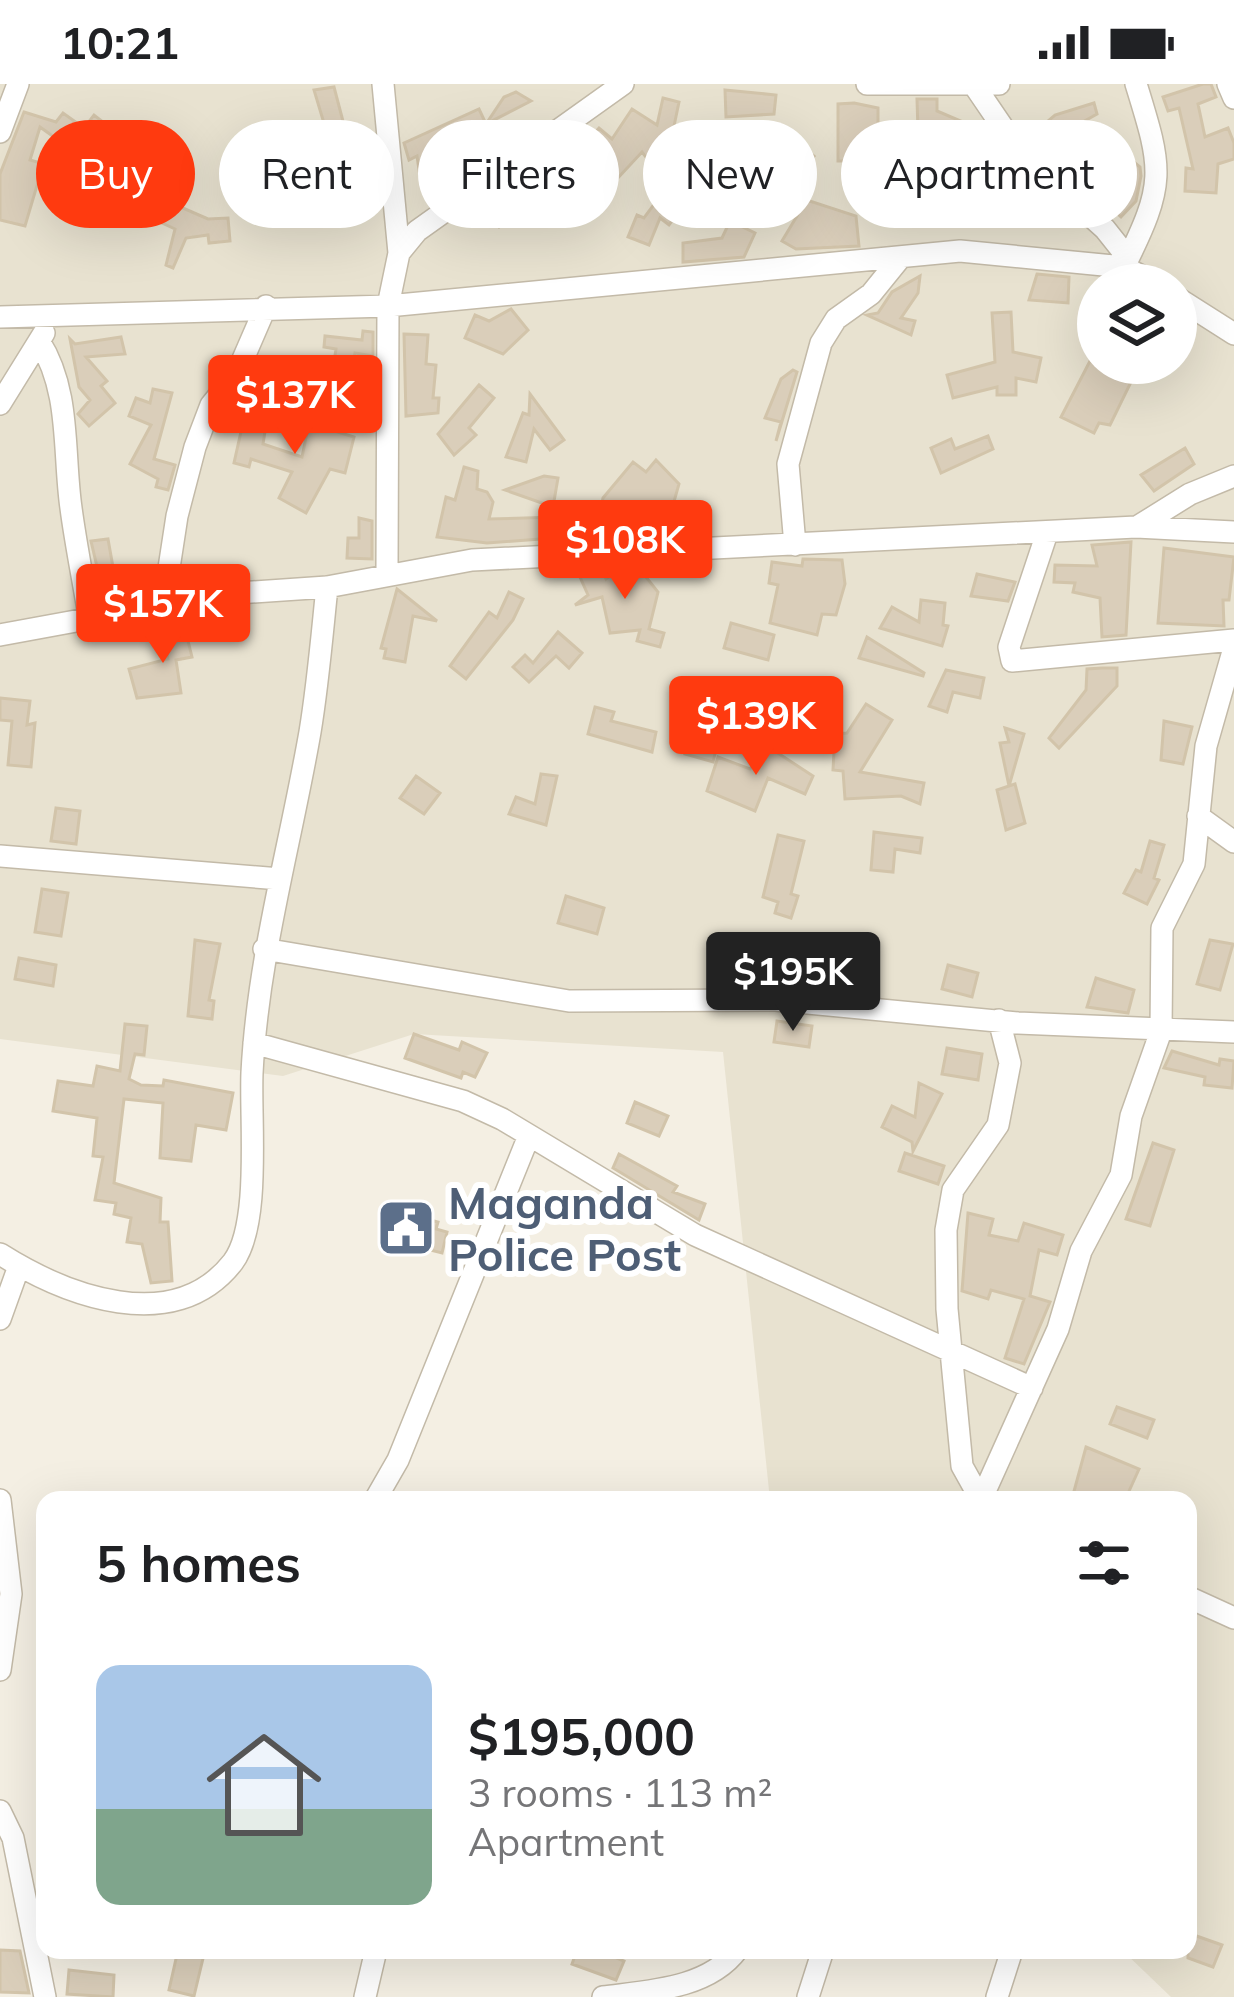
<!DOCTYPE html>
<meta charset="utf-8">
<style>
body{margin:0;font-family:Mulish,sans-serif;background:#f6f6f6;color:#202124;height:100vh;display:flex;flex-direction:column;font-size:45px;white-space:nowrap}
*{box-sizing:border-box;margin:0}
p{font-size:39px;color:#757577}
.icon{flex:none;width:66px;height:66px;fill:none;stroke:currentColor;stroke-width:2;stroke-linecap:round;stroke-linejoin:round}
.map{position:relative;flex:1;overflow:hidden}
.drawer{position:absolute;left:36px;top:1407px;width:1161px;height:468px;display:flex;flex-direction:column;background:#fff;border-radius:24px;box-shadow:0 12px 48px #0002}
.drawer>*{flex:none}
.banner{position:absolute;left:36px;top:36px;width:1164px;height:108px;display:flex;gap:24px}
.tools{position:absolute;left:1077px;top:180px;display:grid;gap:24px}
.tools a{display:grid;place-items:center;width:120px;height:120px;border-radius:50%;background:#fff;box-shadow:0 12px 48px #0002;font-size:60px}
.price{position:absolute;translate:-50% -102px;padding:0 27px;border-radius:12px;background:#ff3a0f;color:#fff;font-size:39px;line-height:78px;filter:drop-shadow(0 3px 6px #0008)}
.price::after{content:'';position:absolute;left:50%;top:72px;width:36px;height:27px;margin-left:-18px;background:inherit;clip-path:polygon(0 0,100% 0,50% 100%)}
.price.on{background:#222;color:#fff}
ul{padding:0;list-style:none}
li{display:flex;align-items:center;gap:36px;height:300px;padding:0 60px}
li span{display:grid;place-items:center;flex:none;width:336px;height:240px;border-radius:24px;color:#555}
li>.icon{margin-inline-start:auto}
span .icon{width:144px;height:144px;fill:#fffc;stroke-width:1}
li b{font-size:51px}
h2{display:flex;justify-content:space-between;align-items:center;height:144px;padding:0 60px;font-size:51px}
.tag{padding:0 42px;border-radius:54px;background:#fff;box-shadow:0 12px 48px #0002;font-size:42px;line-height:108px}
.tag.on{background:#ff3a0f;color:#fff}
.status{display:flex;justify-content:space-between;align-items:center;height:84px;padding:0 60px;background:#fff;direction:ltr}
.status svg{height:33px;fill:currentColor}
.map>svg:first-child{display:block}
.residential{fill:#e8e2d0;fill-rule:evenodd}
.building{fill:#daceba;stroke:#d2c4aa;stroke-width:3}
.lines{fill:none;stroke-linecap:round;stroke-linejoin:round}
.minor-casing{stroke:#c3baa8;stroke-width:24}
.minor{stroke:#fff;stroke-width:21}
.labels{text-anchor:middle;dominant-baseline:central;stroke-width:12;stroke-linejoin:round;paint-order:stroke}
.service-label{font-size:45px;font-weight:bold;fill:#4e5e75;stroke:#fff;text-anchor:start}
</style>
<div class="status"><b>10:21</b><svg viewBox="0 0 49 12"><path d="M0 12V9h3v3zM5 12V6h3v6zM10 12V3h3v9zM15 12V0h3v12zM26 1h20v11H26zM47 4h2v5h-2z"/></svg></div>
<div class="map">
<svg width="1234" height="1913" viewBox="0 0 1234 1913">
<rect width="100%" height="100%" fill="#f4efe3"/>
<!-- residential -->
<path class="residential" d="M 0,0 L 1234,0 L 1234,1913 L 1171,1913 L 1122,1866 L 1188,1866 L 1188,1416 L 770,1416 L 723,968 L 414,950 L 283,992 L 0,955 ZM 1098,201 L 1176,201 L 1176,279 L 1098,279 Z"/>
<!-- building -->
<path class="building" d="M 1203,0 L 1211,0 L 1216,13 L 1198,20 L 1205,53 L 1228,44 L 1234,59 L 1234,75 L 1218,80 L 1216,109 L 1185,107 L 1186,84 L 1193,85 L 1179,24 L 1168,27 L 1163,13 Z
M 334,3 L 344,41 L 326,46 L 314,6 Z
M 725,6 L 776,11 L 774,30 L 726,33 Z
M 516,8 L 531,17 L 447,60 L 439,49 L 445,96 L 421,99 L 417,72 L 409,76 L 404,59 L 479,25 L 486,40 L 504,13 Z
M 663,14 L 679,18 L 674,42 L 684,46 L 677,65 L 653,82 L 642,68 L 617,95 L 594,75 L 566,94 L 576,112 L 562,120 L 549,96 L 508,127 L 512,131 L 499,143 L 484,127 L 479,131 L 473,125 L 493,111 L 497,115 L 543,76 L 577,62 L 579,66 L 599,44 L 612,55 L 632,25 L 657,41 Z
M 917,15 L 937,15 L 937,27 L 963,38 L 955,54 L 942,48 L 944,62 L 909,67 L 906,49 L 918,47 Z
M 854,19 L 878,24 L 878,77 L 838,77 L 838,20 Z
M 1094,19 L 1097,30 L 1056,53 L 1059,57 L 1043,68 L 1028,54 L 1055,31 Z
M 24,28 L 56,38 L 63,29 L 84,44 L 94,31 L 108,42 L 104,46 L 138,58 L 131,76 L 152,89 L 140,115 L 40,43 L 30,76 L 120,102 L 102,137 L 83,132 L 88,112 L 66,92 L 62,105 L 38,98 L 25,142 L 0,136 L 0,90 Z
M 796,56 L 814,72 L 782,108 L 856,132 L 859,162 L 796,165 L 782,157 L 797,132 L 774,123 L 744,97 L 756,100 Z
M 1123,69 L 1140,83 L 1141,92 L 1136,117 L 1121,133 L 1106,119 L 1114,111 L 1098,96 Z
M 331,72 L 353,73 L 350,111 L 324,110 L 326,125 L 314,128 L 294,121 L 304,80 L 331,86 Z
M 666,104 L 670,107 L 665,120 L 678,129 L 669,141 L 660,134 L 649,161 L 628,153 L 637,131 L 644,134 Z
M 169,118 L 208,135 L 228,134 L 230,157 L 209,159 L 208,151 L 186,154 L 173,184 L 166,181 L 175,145 L 160,138 Z
M 730,137 L 755,149 L 744,173 L 683,178 L 683,159 L 722,154 Z
M 1037,190 L 1069,193 L 1068,219 L 1029,216 Z
M 920,192 L 918,209 L 901,234 L 915,237 L 911,251 L 867,231 L 878,229 L 892,208 Z
M 511,225 L 528,246 L 503,270 L 465,254 L 475,231 L 489,237 Z
M 1011,228 L 1013,268 L 1041,274 L 1036,298 L 1016,294 L 1016,311 L 997,311 L 997,303 L 953,314 L 947,291 L 995,278 L 992,229 Z
M 363,247 L 373,248 L 373,272 L 355,269 L 348,313 L 329,310 L 336,265 L 324,263 L 325,252 L 362,256 Z
M 404,250 L 428,251 L 426,280 L 436,281 L 433,314 L 439,314 L 438,329 L 406,332 Z
M 121,253 L 125,270 L 86,273 L 107,297 L 101,302 L 115,319 L 89,342 L 78,330 L 90,316 L 79,303 L 70,255 L 75,260 Z
M 1090,277 L 1132,296 L 1110,341 L 1099,339 L 1094,349 L 1061,333 Z
M 793,286 L 797,288 L 776,357 L 781,338 L 765,334 L 781,295 Z
M 479,301 L 494,314 L 469,344 L 476,351 L 454,371 L 438,350 Z
M 153,305 L 172,309 L 154,375 L 175,381 L 168,406 L 156,403 L 158,395 L 130,380 L 151,341 L 129,332 L 136,314 L 150,319 Z
M 530,310 L 564,356 L 550,366 L 534,345 L 526,378 L 506,373 L 523,329 L 529,331 Z
M 247,321 L 268,329 L 263,360 L 302,373 L 309,339 L 354,353 L 345,389 L 330,385 L 306,429 L 279,414 L 292,388 L 251,375 L 249,383 L 234,379 Z
M 988,352 L 993,365 L 941,389 L 931,364 L 951,355 L 955,365 Z
M 1185,364 L 1194,380 L 1154,407 L 1141,391 Z
M 656,376 L 679,400 L 671,428 L 622,420 L 615,454 L 595,451 L 603,414 L 633,378 L 646,388 Z
M 464,383 L 478,387 L 477,405 L 487,408 L 493,418 L 489,435 L 557,433 L 553,454 L 487,459 L 437,453 L 446,413 L 455,416 Z
M 544,392 L 558,394 L 553,423 L 505,406 Z
M 359,434 L 372,437 L 372,475 L 347,474 L 348,454 L 359,454 Z
M 108,455 L 116,500 L 125,498 L 130,512 L 105,517 L 91,457 Z
M 1131,458 L 1126,551 L 1102,553 L 1100,514 L 1073,508 L 1075,499 L 1054,498 L 1055,481 L 1097,482 L 1092,461 Z
M 1164,464 L 1234,473 L 1229,516 L 1223,516 L 1224,542 L 1158,539 Z
M 803,475 L 842,476 L 845,500 L 836,531 L 822,530 L 817,551 L 770,539 L 778,501 L 769,499 L 772,478 L 802,482 Z
M 638,483 L 658,508 L 649,545 L 664,549 L 660,563 L 637,557 L 640,546 L 610,549 L 602,513 L 575,521 L 588,511 L 580,493 L 602,485 L 606,495 L 619,484 Z
M 977,490 L 1015,498 L 1008,517 L 971,512 Z
M 397,505 L 437,537 L 413,532 L 405,578 L 384,574 L 386,565 L 381,564 Z
M 509,508 L 523,515 L 513,536 L 466,595 L 450,582 L 489,528 L 497,534 Z
M 921,516 L 945,519 L 943,541 L 948,542 L 942,562 L 880,544 L 892,523 L 919,538 Z
M 182,533 L 192,573 L 176,576 L 181,609 L 137,614 L 129,585 L 168,575 L 162,546 Z
M 731,539 L 774,551 L 768,576 L 724,564 Z
M 558,548 L 582,569 L 569,584 L 556,572 L 529,598 L 513,583 L 525,571 L 533,579 Z
M 867,553 L 924,589 L 923,592 L 859,574 Z
M 1102,584 L 1117,584 L 1117,602 L 1059,664 L 1049,654 L 1086,606 L 1087,585 Z
M 946,586 L 984,594 L 980,614 L 953,608 L 947,628 L 929,622 Z
M 766,603 L 782,610 L 787,604 L 798,617 L 820,628 L 812,646 L 763,608 Z
M 0,614 L 30,617 L 27,641 L 35,639 L 31,683 L 8,681 L 12,637 L 0,636 Z
M 866,620 L 892,636 L 860,688 L 924,699 L 920,720 L 901,712 L 845,715 L 843,687 L 833,686 L 835,650 L 847,649 Z
M 595,623 L 614,628 L 611,637 L 656,648 L 652,668 L 588,650 Z
M 709,623 L 726,625 L 713,678 L 685,670 L 701,626 L 708,628 Z
M 1164,637 L 1192,643 L 1183,680 L 1161,676 Z
M 1005,644 L 1024,650 L 1009,702 L 1015,700 L 1025,739 L 1006,746 L 997,706 L 1009,702 L 1000,659 L 1009,658 Z
M 767,662 L 813,692 L 805,710 L 768,694 L 755,727 L 707,707 L 718,673 L 750,685 Z
M 541,690 L 557,692 L 546,741 L 509,730 L 516,713 L 535,720 Z
M 416,692 L 440,709 L 424,730 L 400,714 Z
M 56,724 L 80,727 L 76,760 L 51,757 Z
M 874,748 L 922,754 L 920,769 L 895,765 L 893,788 L 871,786 Z
M 778,751 L 804,757 L 791,810 L 798,812 L 791,834 L 775,829 L 778,818 L 763,813 Z
M 1150,757 L 1164,761 L 1154,794 L 1159,796 L 1147,820 L 1124,809 L 1136,786 L 1141,788 Z
M 42,805 L 68,809 L 61,852 L 35,848 Z
M 566,812 L 604,824 L 597,850 L 558,839 Z
M 195,856 L 220,860 L 209,916 L 214,917 L 212,935 L 188,932 Z
M 1210,856 L 1233,860 L 1220,906 L 1197,900 Z
M 19,874 L 56,881 L 53,902 L 15,895 Z
M 948,881 L 978,889 L 972,913 L 942,905 Z
M 1096,894 L 1134,906 L 1128,929 L 1087,923 Z
M 777,937 L 812,942 L 809,963 L 774,958 Z
M 125,940 L 147,942 L 144,971 L 135,970 L 129,995 L 141,1001 L 163,1002 L 164,996 L 233,1009 L 226,1046 L 196,1041 L 191,1077 L 160,1074 L 163,1019 L 124,1015 L 114,1099 L 161,1114 L 160,1138 L 168,1138 L 172,1197 L 151,1199 L 142,1160 L 127,1158 L 131,1134 L 114,1130 L 116,1119 L 95,1116 L 103,1073 L 93,1072 L 97,1034 L 53,1027 L 58,997 L 93,1002 L 97,982 L 120,987 Z
M 414,950 L 459,966 L 462,958 L 487,969 L 475,993 L 463,988 L 461,994 L 405,974 Z
M 947,964 L 982,970 L 978,996 L 942,990 Z
M 1172,967 L 1219,981 L 1220,975 L 1234,977 L 1232,1004 L 1204,1001 L 1205,993 L 1164,984 Z
M 919,999 L 942,1010 L 913,1067 L 912,1058 L 882,1043 L 892,1022 L 915,1033 Z
M 635,1018 L 668,1032 L 659,1052 L 627,1039 Z
M 1153,1059 L 1174,1066 L 1150,1142 L 1126,1135 Z
M 905,1069 L 944,1082 L 938,1100 L 899,1087 Z
M 619,1070 L 677,1102 L 673,1108 L 705,1120 L 699,1136 L 613,1084 Z
M 968,1129 L 993,1135 L 989,1151 L 1018,1157 L 1024,1139 L 1063,1151 L 1057,1171 L 1039,1166 L 1030,1212 L 1050,1218 L 1024,1280 L 1005,1274 L 1024,1215 L 991,1206 L 988,1215 L 962,1207 Z
M 419,1133 L 438,1138 L 436,1145 L 447,1148 L 442,1169 L 394,1157 L 399,1135 L 417,1140 Z
M 1117,1323 L 1154,1336 L 1147,1354 L 1110,1340 Z
M 1086,1363 L 1139,1385 L 1125,1416 L 1073,1411 Z
M 1188,1849 L 1222,1861 L 1213,1883 L 1188,1874 Z
M 0,1866 L 20,1867 L 29,1909 L 0,1908 Z
M 178,1866 L 205,1866 L 194,1912 L 169,1906 Z
M 577,1866 L 598,1866 L 624,1877 L 616,1896 L 572,1880 Z
M 69,1886 L 114,1891 L 113,1913 L 67,1910 Z"/>
<g class="lines">
<!-- minor casing -->
<g class="minor-casing">
<path id="minor" d="M 383,0 L 399,169 L 388,222 L 387,487
M 867,0 L 999,0
M 1228,0 L 1234,14
M 974,1 L 1019,67 L 1105,145 L 1128,174
M 0,48 L 18,0
M 399,169 L 417,147 L 623,0
M 1124,183 C 1166,99 1163,87 1136,0
M 1176,213 L 1234,250
M 0,233 L 388,222 L 960,167 L 1124,183 L 1159,201
M 39,257 C 71,307 63,368 71,424 C 76,462 84,500 90,538
M 0,320 L 44,249
M 1137,443 L 1190,410 L 1234,392
M 1047,449 L 1009,563 L 1012,577 L 1234,556
M 795,461 L 788,380 L 821,259 L 836,235 L 871,210 L 901,173
M 163,523 L 177,432 L 195,363 L 211,321 L 237,289 L 266,222
M 0,551 L 223,510 L 327,503 L 472,476 L 1136,443 L 1234,448
M 1198,732 L 1234,758
M 0,772 L 280,795
M 264,865 L 569,917 L 776,916 L 1018,939 L 1234,948
M 254,959 L 463,1017 L 502,1035 L 695,1151 L 1032,1304
M 0,1170 C 65,1211 174,1254 233,1178 C 261,1141 250,1037 252,989 C 258,872 290,763 310,648 C 318,600 322,551 327,503
M 0,1235 L 19,1182
M 0,1416 L 11,1510 L 0,1586
M 375,1416 L 398,1376 L 528,1054
M 981,1416 L 1058,1245 L 1081,1167 L 1121,1091 L 1131,1032 L 1161,947 L 1162,844 L 1194,780 L 1206,662 L 1234,564
M 981,1416 L 962,1382 L 947,1225 L 946,1146 L 953,1106 L 998,1041 L 1010,979 L 999,936
M 1188,1513 L 1234,1534
M 0,1727 L 13,1754 L 45,1913
M 365,1913 L 376,1866
M 603,1913 C 648,1907 708,1905 737,1866
M 808,1913 L 823,1866
M 997,1913 L 1012,1866"/>
</g>
<!-- minor -->
<use href="#minor" class="minor"/>
</g>
<!-- icons -->
<defs>
<g id="civic-square" transform="scale(3)"><rect x="-9" y="-9" width="18" height="18" rx="4" fill="#5c6f8a" stroke="#fff"/><path d="M-.6-6.5H3V-4.5H.6V-3L4-1V1h2V6H-6V1h2V-1L-.6-3ZM-1.2 2.5V6h2.4V2.5Z" fill="#fff"/></g>
</defs>
<g fill-rule="evenodd">
<use href="#civic-square" x="406" y="1144"/>
</g>
<g class="labels">
<!-- service labels -->
<g class="service-label">
<text x="448" y="1118">Maganda<tspan x="448" dy="52">Police Post</tspan></text>
</g>
</g>
</svg>
<div class="tools">
<a><svg class="icon" aria-label="layers" viewBox="0 0 24 24"><path d="M12 4l9 5-9 5-9-5zM3 14l9 5 9-5"/></svg></a>
</div>
<b class="price" style="left:295px;top:373px">$137K</b>
<b class="price" style="left:625px;top:518px">$108K</b>
<b class="price" style="left:163px;top:582px">$157K</b>
<b class="price" style="left:756px;top:694px">$139K</b>
<b class="price on" style="left:793px;top:950px">$195K</b>
<div class="banner">
<a class="tag on">Buy</a>
<a class="tag">Rent</a>
<a class="tag">Filters</a>
<a class="tag">New</a>
<a class="tag">Apartment</a>
</div>
<section class="drawer">
<h2>5 homes<svg class="icon" aria-label="filters" viewBox="0 0 24 24"><path d="M4 7h16M4 17h16"/><circle cx="9" cy="7" r="2"/><circle cx="15" cy="17" r="2"/></svg></h2>
<ul>
<li><span style="background:linear-gradient(#a9c7e8 60%,#7fa58c 0)"><svg class="icon" aria-label="home" viewBox="0 0 24 24"><path d="M3 11l9-7 9 7M6 9v11h12V9"/></svg></span><div><b>$195,000</b><p>3 rooms · 113 m²</p><p>Apartment</p></div></li>
</ul>
</section>
</div>
